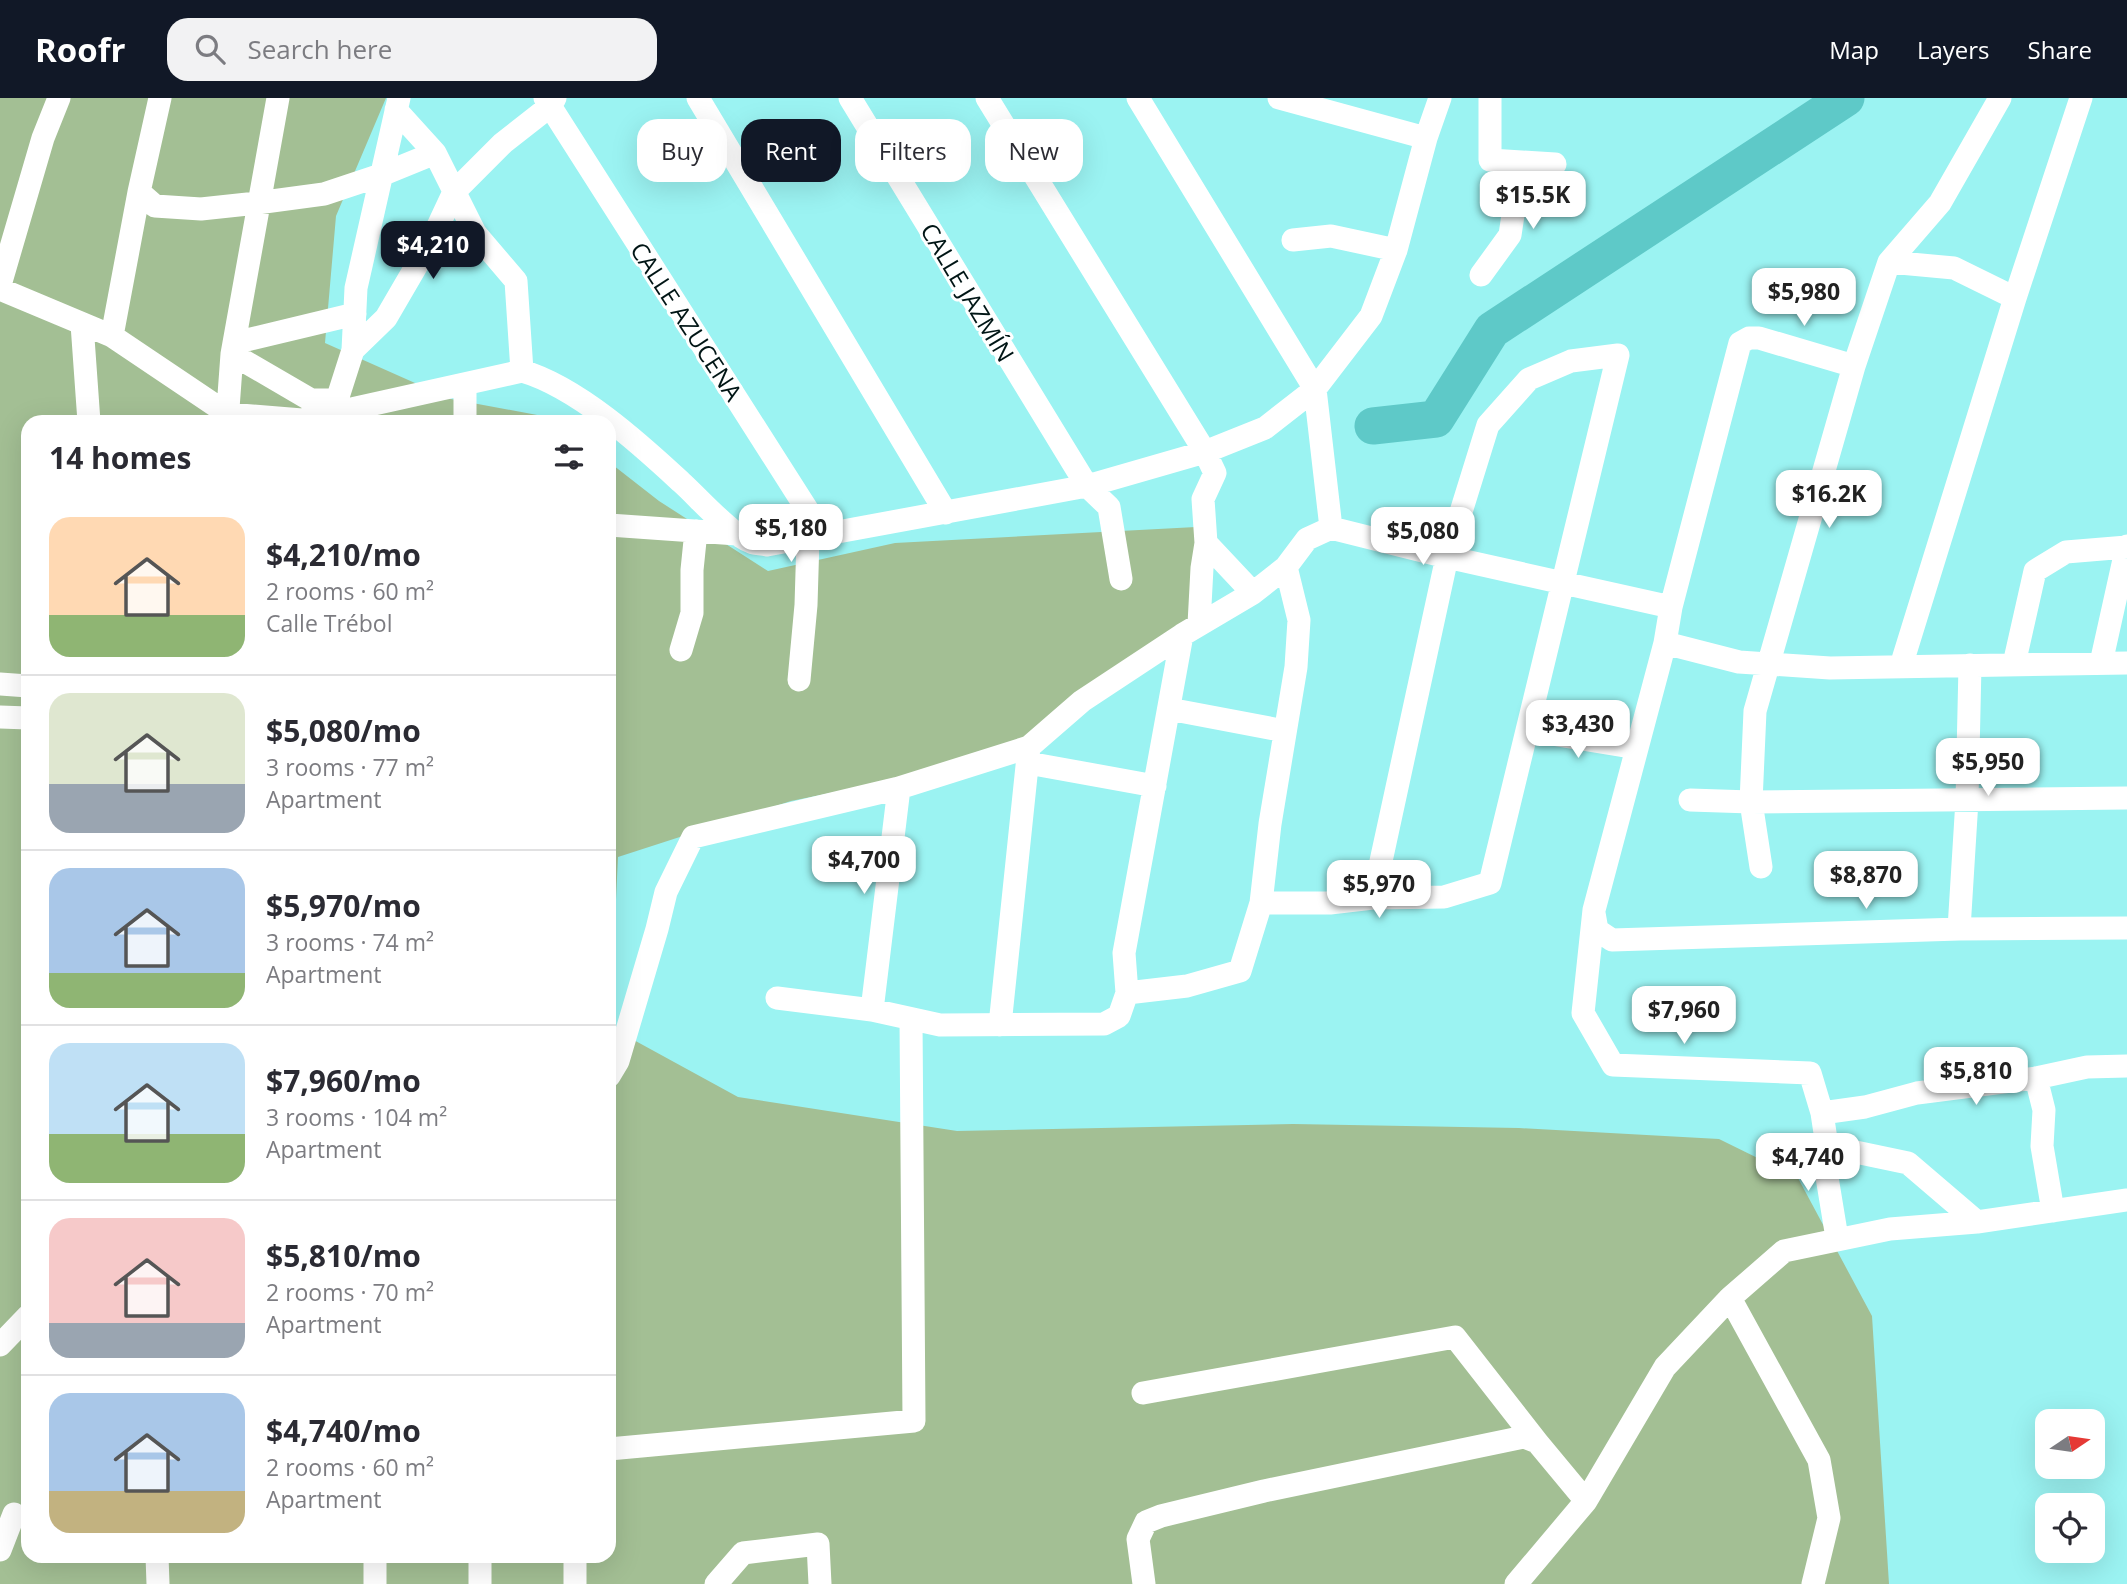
<!DOCTYPE html>
<meta charset="utf-8">
<style>
body{margin:0;font-family:"Open Sans",sans-serif;background:#f2f2f3;color:#2b2b33;height:100vh;display:flex;flex-direction:column;font-size:26px;white-space:nowrap}
*{box-sizing:border-box;margin:0}
p{font-size:23px;color:#7c7c81}
.icon{flex:none;width:38px;height:38px;fill:none;stroke:currentColor;stroke-width:2;stroke-linecap:round;stroke-linejoin:round}
.map{position:relative;flex:1;overflow:hidden}
.side{position:absolute;left:21px;top:317px;width:595px;height:1148px;display:flex;flex-direction:column;background:#fff;border-radius:21px;box-shadow:0 7px 28px #0002}
.side>*{flex:none}
.guide{position:absolute;left:637px;top:21px;width:665px;height:63px;display:flex;gap:14px}
.needle{width:46px;rotate:77deg}
.controls{position:absolute;left:2035px;top:1311px;display:grid;gap:14px}
.controls a{display:grid;place-items:center;width:70px;height:70px;border-radius:14px;background:#fff;box-shadow:0 7px 28px #0002;font-size:35px}
.price{position:absolute;translate:-50% -60px;padding:0 16px;border-radius:14px;background:#fff;color:#222;font-size:23px;line-height:46px;filter:drop-shadow(0 2px 4px #0008)}
.price::after{content:'';position:absolute;left:50%;top:42px;width:21px;height:16px;margin-left:-10px;background:inherit;clip-path:polygon(0 0,100% 0,50% 100%)}
.price.current{background:#111827;color:#fff}
ul{padding:0;list-style:none}
li{display:flex;align-items:center;gap:21px;height:175px;padding:0 28px}
li+li{border-top:2px solid #e1e1e2}
li span{display:grid;place-items:center;flex:none;width:196px;height:140px;border-radius:21px;color:#555}
li>.icon{margin-inline-start:auto}
span .icon{width:84px;height:84px;fill:#fffc;stroke-width:1}
li b{font-size:30px}
h2{display:flex;justify-content:space-between;align-items:center;height:84px;padding:0 28px;font-size:30px}
.pill{padding:0 24px;border-radius:21px;background:#fff;box-shadow:0 7px 28px #0002;font-size:24px;line-height:63px}
.pill.current{background:#111827;color:#fff}
header{display:flex;align-items:center;gap:42px;box-sizing:border-box;height:98px;padding:0 35px;background:#111827;color:#fff}
header strong{font-size:33px}
nav{display:flex;gap:38px;margin-inline-start:auto;font-size:24px}
.search{width:490px;height:63px;background:#f2f2f3;display:flex;align-items:center;gap:18px;box-sizing:border-box;padding:0 24px;border-radius:21px;color:#7c7c81;font-size:26px}
.map>svg:first-child{display:block}
.green{fill:#a3bf94}
.lines{fill:none;stroke-linecap:round;stroke-linejoin:round}
.river{stroke:#5ec9c8;stroke-width:37}
.minor{stroke:#fff;stroke-width:23}
.labels{text-anchor:middle;dominant-baseline:central;stroke-width:6;stroke-linejoin:round;paint-order:stroke}
.street-label{font-size:24px;fill:#001515;stroke:#fff}
</style>
<header>
<strong>Roofr</strong>
<div class="search"><svg class="icon" aria-label="search" viewBox="0 0 24 24"><circle cx="10" cy="10" r="6"/><path d="M15 15l6 6"/></svg>Search here</div>
<nav><a>Map</a><a>Layers</a><a>Share</a></nav>
</header>
<div class="map">
<svg width="2127" height="1486" viewBox="0 0 2127 1486">
<rect width="100%" height="100%" fill="#9bf3f2"/>
<!-- green -->
<path class="green" d="M 0,0 L 386,0 L 336,118 L 325,245 L 451,301 L 553,320 L 559,324 L 28,324 L 28,1458 L 609,1458 L 609,364 L 659,403 L 768,473 L 895,445 L 1196,429 L 1190,544 L 1023,650 L 905,680 L 791,703 L 618,759 L 610,929 L 738,999 L 957,1033 L 1293,1026 L 1519,1030 L 1719,1041 L 1798,1080 L 1872,1218 L 1889,1486 L 0,1486 Z"/>
<g class="lines">
<!-- river -->
<path class="river" d="M 1373,328 L 1436,321 L 1492,232 L 1846,0"/>
<!-- minor -->
<path class="minor" d="M 545,0 L 824,438
M 698,0 L 946,415
M 850,0 L 1087,388 L 1109,409 L 1121,481
M 987,0 L 1205,354 L 1215,375 L 1203,401 L 1206,445 L 1202,470 L 1199,526
M 1138,0 L 1315,291 L 1331,430
M 1279,0 L 1426,40
M 1490,0 L 1490,62 L 1555,66
M 396,12 L 435,55 L 475,135 L 516,183 L 522,273
M 139,94 L 155,108 L 201,111 L 257,105 L 324,96 L 381,77 L 435,55
M 1293,142 L 1331,138 L 1396,152
M 1889,164 L 1954,170 L 2015,200
M 1481,177 L 1510,137 L 1521,64
M 0,187 L 43,40 L 59,0
M 0,191 L 112,238 L 228,316 L 302,322 L 522,273 C 577,289 639,345 681,384 C 698,399 732,438 751,444 C 756,446 762,446 767,447 L 1087,388 L 1205,354 L 1265,330 L 1315,291 L 1371,218 L 1396,152 L 1426,40 L 1440,0
M 82,226 L 89,324
M 112,238 L 139,94 L 160,0
M 234,245 L 355,216
M 353,252 L 356,190 L 399,0
M 232,256 L 311,302 L 337,302
M 1854,268 L 1759,240 L 1749,240 L 1740,245 L 1671,509 L 1665,545 L 1594,812 L 1583,915 L 1613,967 L 1810,975 L 1822,1015 L 1827,1048 L 1908,1065 L 1977,1124
M 227,324 L 232,256 L 278,0
M 338,324 L 337,302 L 353,252 L 386,220 L 432,141 L 454,94 L 503,45 L 549,9 L 555,0
M 465,324 L 465,287
M 609,427 L 737,436
M 1206,445 L 1253,495
M 1665,545 L 1739,564 L 1830,570 L 2127,565
M 681,552 L 692,515 L 692,472 L 696,433
M 2101,565 L 2127,448
M 2014,566 L 2035,473 L 2066,454 L 2127,449
M 1901,568 L 2015,200 L 2081,0
M 799,582 L 806,507 L 808,441
M 0,586 L 28,588
M 1169,611 L 1285,633
M 0,619 L 28,620
M 1527,632 L 1637,650
M 1028,665 L 1155,688
M 1690,702 L 1751,704 L 2127,700
M 1761,769 L 1751,704 L 1755,613 L 1854,268 L 1889,164 L 1940,105 L 2000,0
M 1261,805 L 1330,805 L 1373,800 L 1444,799 L 1490,785 L 1618,257 L 1571,263 L 1529,281 L 1488,327 L 1447,459 L 1373,800
M 1594,815 L 1597,832 L 1612,842 L 1959,831 L 2127,830
M 1959,831 L 1967,702 L 1970,567
M 1127,895 L 1187,888 L 1240,873 L 1261,805 L 1270,726 L 1296,569 L 1299,522 L 1286,469
M 777,900 L 872,912 L 940,927 L 1104,926 L 1119,918 L 1127,895 L 1124,855 L 1182,537
M 872,912 L 899,690
M 1000,927 L 1029,649
M 609,978 L 618,963 L 657,831 L 666,794 L 693,739 L 899,690 L 1029,649 L 1082,603 L 1182,537 L 1253,495 L 1286,469 L 1307,441 L 1331,430 L 1447,459 L 1671,509
M 2036,980 L 2044,1012 L 2042,1048 L 2053,1113
M 1822,1015 L 1865,1009 L 1917,995 L 2036,980 L 2087,969 L 2127,968
M 1827,1048 L 1825,1067 L 1837,1140
M 1730,1200 L 1819,1362 L 1829,1420 L 1813,1486
M 0,1247 L 28,1218
M 1143,1295 L 1455,1239 L 1537,1344
M 609,1351 L 914,1323 L 911,921
M 0,1452 L 14,1416
M 157,1458 L 158,1486
M 575,1458 L 575,1486
M 375,1486 L 375,1458
M 480,1486 L 480,1458
M 716,1486 L 743,1455 L 818,1446 L 820,1486
M 1144,1486 L 1138,1441 L 1146,1424 L 1161,1418 L 1264,1393 L 1524,1339 L 1537,1344 L 1586,1403
M 1516,1486 L 1586,1403 L 1665,1269 L 1730,1200 L 1784,1153 L 1890,1131 L 1977,1124 L 2127,1102"/>
</g>
<g class="labels">
<!-- street labels -->
<g class="street-label">
<text transform="translate(968 194) rotate(59)">CALLE JAZMÍN</text>
<text transform="translate(687 223) rotate(57)">CALLE AZUCENA</text>
</g>
</g>
</svg>
<div class="controls">
<a><svg class="needle" viewBox="-14 -14 28 28"><path d="M0-13l5 13h-10z" fill="#e53935"/><path d="M0 13l5-13h-10z" fill="#7c7c81"/></svg></a>
<a><svg class="icon" aria-label="locate" viewBox="0 0 24 24"><circle cx="12" cy="12" r="6"/><path d="M12 2v4M12 18v4M2 12h4M18 12h4"/></svg></a>
</div>
<b class="price" style="left:1533px;top:133px">$15.5K</b>
<b class="price current" style="left:433px;top:183px">$4,210</b>
<b class="price" style="left:1804px;top:230px">$5,980</b>
<b class="price" style="left:1829px;top:432px">$16.2K</b>
<b class="price" style="left:791px;top:466px">$5,180</b>
<b class="price" style="left:1423px;top:469px">$5,080</b>
<b class="price" style="left:1578px;top:662px">$3,430</b>
<b class="price" style="left:1988px;top:700px">$5,950</b>
<b class="price" style="left:864px;top:798px">$4,700</b>
<b class="price" style="left:1866px;top:813px">$8,870</b>
<b class="price" style="left:1379px;top:822px">$5,970</b>
<b class="price" style="left:1684px;top:948px">$7,960</b>
<b class="price" style="left:1976px;top:1009px">$5,810</b>
<b class="price" style="left:1808px;top:1095px">$4,740</b>
<div class="guide">
<a class="pill">Buy</a>
<a class="pill current">Rent</a>
<a class="pill">Filters</a>
<a class="pill">New</a>
</div>
<section class="side">
<h2>14 homes<svg class="icon" aria-label="filters" viewBox="0 0 24 24"><path d="M4 7h16M4 17h16"/><circle cx="9" cy="7" r="2"/><circle cx="15" cy="17" r="2"/></svg></h2>
<ul>
<li><span style="background:linear-gradient(#ffd9b3 70%,#8fb573 0)"><svg class="icon" aria-label="home" viewBox="0 0 24 24"><path d="M3 11l9-7 9 7M6 9v11h12V9"/></svg></span><div><b>$4,210/mo</b><p>2 rooms · 60 m²</p><p>Calle Trébol</p></div></li>
<li><span style="background:linear-gradient(#dfe7d0 65%,#9aa5b1 0)"><svg class="icon" aria-label="home" viewBox="0 0 24 24"><path d="M3 11l9-7 9 7M6 9v11h12V9"/></svg></span><div><b>$5,080/mo</b><p>3 rooms · 77 m²</p><p>Apartment</p></div></li>
<li><span style="background:linear-gradient(#a9c7e8 75%,#8fb573 0)"><svg class="icon" aria-label="home" viewBox="0 0 24 24"><path d="M3 11l9-7 9 7M6 9v11h12V9"/></svg></span><div><b>$5,970/mo</b><p>3 rooms · 74 m²</p><p>Apartment</p></div></li>
<li><span style="background:linear-gradient(#bfe0f5 65%,#8fb573 0)"><svg class="icon" aria-label="home" viewBox="0 0 24 24"><path d="M3 11l9-7 9 7M6 9v11h12V9"/></svg></span><div><b>$7,960/mo</b><p>3 rooms · 104 m²</p><p>Apartment</p></div></li>
<li><span style="background:linear-gradient(#f6c9c9 75%,#9aa5b1 0)"><svg class="icon" aria-label="home" viewBox="0 0 24 24"><path d="M3 11l9-7 9 7M6 9v11h12V9"/></svg></span><div><b>$5,810/mo</b><p>2 rooms · 70 m²</p><p>Apartment</p></div></li>
<li><span style="background:linear-gradient(#a9c7e8 70%,#c2b280 0)"><svg class="icon" aria-label="home" viewBox="0 0 24 24"><path d="M3 11l9-7 9 7M6 9v11h12V9"/></svg></span><div><b>$4,740/mo</b><p>2 rooms · 60 m²</p><p>Apartment</p></div></li>
</ul>
</section>
</div>
